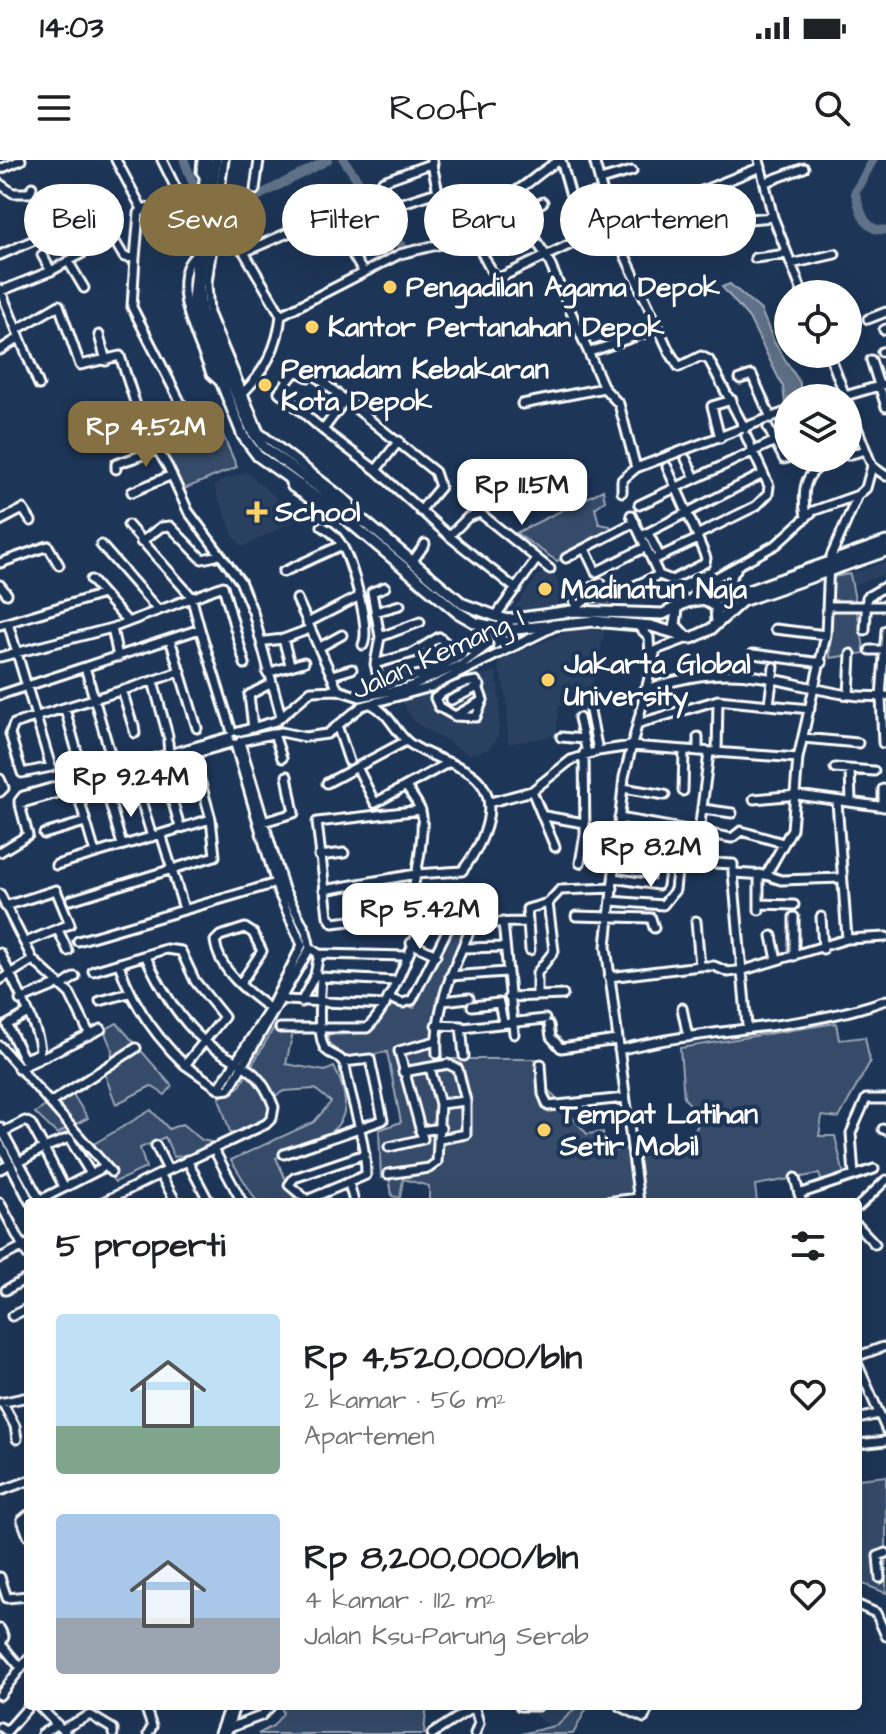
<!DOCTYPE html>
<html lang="id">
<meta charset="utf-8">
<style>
body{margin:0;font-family:"Architects Daughter",sans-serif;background:#f2f2f2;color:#202124;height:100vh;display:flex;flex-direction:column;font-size:30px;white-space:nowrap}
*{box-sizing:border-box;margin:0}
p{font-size:26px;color:#757577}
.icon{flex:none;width:44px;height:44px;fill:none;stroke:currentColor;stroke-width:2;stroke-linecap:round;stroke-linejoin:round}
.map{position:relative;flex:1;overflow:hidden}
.sheet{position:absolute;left:24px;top:1038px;width:838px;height:512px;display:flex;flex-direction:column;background:#fff;border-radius:8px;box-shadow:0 8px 32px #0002}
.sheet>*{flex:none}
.guide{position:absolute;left:24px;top:24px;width:838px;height:72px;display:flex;gap:16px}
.fabs{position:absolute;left:774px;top:120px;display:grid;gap:16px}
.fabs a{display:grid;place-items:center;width:88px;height:88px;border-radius:50%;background:#fff;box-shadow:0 8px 32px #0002;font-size:40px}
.price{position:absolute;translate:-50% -68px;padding:0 18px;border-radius:16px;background:#fff;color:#222;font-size:26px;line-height:52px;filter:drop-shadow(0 2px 4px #0008)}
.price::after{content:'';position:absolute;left:50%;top:48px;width:24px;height:18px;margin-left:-12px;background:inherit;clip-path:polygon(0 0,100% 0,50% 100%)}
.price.on{background:#847042;color:#fff}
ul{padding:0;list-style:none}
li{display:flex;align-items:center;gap:24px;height:200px;padding:0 32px}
li span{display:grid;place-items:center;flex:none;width:224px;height:160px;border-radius:8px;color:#555}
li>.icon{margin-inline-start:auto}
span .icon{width:96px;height:96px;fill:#fffc;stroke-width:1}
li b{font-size:34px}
h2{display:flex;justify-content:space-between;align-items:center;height:96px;padding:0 32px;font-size:34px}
.chip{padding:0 28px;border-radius:36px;background:#fff;box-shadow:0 8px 32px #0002;font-size:28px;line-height:72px}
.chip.on{background:#847042;color:#fff}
.status{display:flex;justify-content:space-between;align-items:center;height:56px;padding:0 40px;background:#fff;direction:ltr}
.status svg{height:22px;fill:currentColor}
header{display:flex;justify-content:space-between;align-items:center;height:104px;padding:0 32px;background:#fff;font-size:36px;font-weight:600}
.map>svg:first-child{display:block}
.built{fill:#2a4161}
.green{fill:#364b69;stroke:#9aa5b4;stroke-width:2}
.water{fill:#617289;stroke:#a0aab8;stroke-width:2}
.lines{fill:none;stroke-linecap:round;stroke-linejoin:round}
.river{stroke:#617289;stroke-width:9}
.minor-casing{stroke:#fff;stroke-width:13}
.major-casing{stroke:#fff;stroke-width:15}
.minor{stroke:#1d3557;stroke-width:7}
.major{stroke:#1d3557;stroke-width:9}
.poi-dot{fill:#ffd166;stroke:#1d3557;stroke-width:3}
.labels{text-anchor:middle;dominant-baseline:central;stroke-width:8;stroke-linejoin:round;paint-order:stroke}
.poi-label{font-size:28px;font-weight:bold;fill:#fff;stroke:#1d3557;text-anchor:start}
.street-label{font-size:28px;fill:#fff;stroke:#1d3557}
</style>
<div class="status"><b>14:03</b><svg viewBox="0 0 49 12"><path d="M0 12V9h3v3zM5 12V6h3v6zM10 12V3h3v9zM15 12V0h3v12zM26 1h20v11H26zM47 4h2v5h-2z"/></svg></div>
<header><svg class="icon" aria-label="menu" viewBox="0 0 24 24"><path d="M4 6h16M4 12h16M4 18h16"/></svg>Roofr<svg class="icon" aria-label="search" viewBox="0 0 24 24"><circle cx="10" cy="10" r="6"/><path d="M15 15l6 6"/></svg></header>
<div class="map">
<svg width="886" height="1574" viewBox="0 0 886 1574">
<rect width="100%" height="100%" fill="#1d3557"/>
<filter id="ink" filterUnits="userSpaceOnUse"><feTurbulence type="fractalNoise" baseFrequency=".0125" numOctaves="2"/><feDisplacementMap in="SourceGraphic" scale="16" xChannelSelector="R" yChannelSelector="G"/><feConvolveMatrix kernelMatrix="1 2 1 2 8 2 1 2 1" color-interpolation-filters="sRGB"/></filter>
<g filter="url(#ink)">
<!-- built -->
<path class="built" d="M 247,312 L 299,358 L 243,387 L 234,377 L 214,327 L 220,321 Z
M 886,402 L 886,414 L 853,425 L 850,414 Z
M 552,410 L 567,441 L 521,452 L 515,447 L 539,415 Z
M 575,469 L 605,470 L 589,539 L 558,547 L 557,575 L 508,584 L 507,539 L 497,501 Z
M 496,511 L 500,544 L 498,577 L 488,590 L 468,594 L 414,562 L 402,541 Z
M 524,1546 L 578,1546 L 559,1565 L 550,1567 Z"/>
<!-- green -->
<path class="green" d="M 215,257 L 237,307 L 184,329 L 158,281 Z
M 603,330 L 605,341 L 595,348 L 599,364 L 610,366 L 614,376 L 557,401 L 516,373 Z
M 850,414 L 865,493 L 830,498 L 831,440 L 828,418 Z
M 457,758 L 472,765 C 448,812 429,841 437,896 L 443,899 L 541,899 L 543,924 L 587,974 L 603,972 L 605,992 L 691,978 L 702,957 L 684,938 L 680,888 L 836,863 L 839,880 L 865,877 L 870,902 L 839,958 L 822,956 L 819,976 L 835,976 L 845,1020 L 824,1028 L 819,1014 L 755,1025 L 757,1042 L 429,1042 L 429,1026 L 403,1019 L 400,1038 L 392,1036 L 389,1017 L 381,1018 L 379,970 L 401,962 L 387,892 L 344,899 L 328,882 L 328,875 C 367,874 373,875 390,839 L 414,848 Z
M 117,863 L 172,926 L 165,935 L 151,926 L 116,944 L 102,907 L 111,902 L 112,890 L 104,870 Z
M 276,864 L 293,872 L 286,904 L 325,911 L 334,907 C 366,968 324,978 276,998 L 296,1042 L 257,1042 L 231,1000 L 314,962 L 331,942 L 315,929 L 284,931 L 267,940 L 270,957 L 234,984 L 219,938 L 240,926 Z
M 70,930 L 88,958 L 57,974 L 35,953 Z
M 151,950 L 169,969 L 182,964 L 202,980 L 220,984 L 203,992 L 174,997 L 165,977 L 140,988 L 146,1008 L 115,1022 L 87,988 Z
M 886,1316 L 886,1433 L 858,1422 L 858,1319 Z
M 281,1546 L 434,1546 L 426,1551 L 424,1574 L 258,1574 L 273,1566 L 283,1553 Z
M 578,1546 L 588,1546 L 573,1574 L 521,1574 L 558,1565 Z"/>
<!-- water -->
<path class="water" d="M 730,124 L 761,150 L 774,182 L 800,223 L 800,238 L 788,238 L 788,267 L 783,227 L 749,158 L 722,127 Z"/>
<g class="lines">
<!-- river -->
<path class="river" d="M 184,0 L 192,21 L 225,53 L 328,0
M 344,0 L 405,90
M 873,0 L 855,32 C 860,49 863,72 886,70"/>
<!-- minor casing -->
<g class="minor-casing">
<path id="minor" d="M 116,0 L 142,49
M 162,0 L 190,57
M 202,0 L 201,12 L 205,17
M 224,0 L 207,123 L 209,153 L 259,272 L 350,343 L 340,354 L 333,355 L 292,327 L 288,318
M 431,0 L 449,82
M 561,0 C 542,9 532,22 513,33 L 530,72 L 547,97 L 604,228 L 619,244 L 636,308
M 561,0 L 583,79
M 594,0 L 612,67 L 669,191 L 679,207 L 701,196 L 709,200 L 745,269
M 759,0 L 773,57 L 803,134
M 0,9 L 21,0
M 600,20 L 632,11
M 383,21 L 433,3
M 766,22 L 804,8
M 0,24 L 13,33 L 30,33 L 32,27
M 255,30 L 259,0
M 588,35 L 602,71
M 573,39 L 602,32
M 393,46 L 437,32
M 728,52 L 737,60 L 773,57
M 216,64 L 244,92 L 281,155
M 474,78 L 493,114 L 499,118 L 571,84 L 761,7
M 244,92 L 320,59 L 338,70 L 363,112
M 0,95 L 57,70 L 54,55 L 57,49
M 42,95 L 51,111
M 195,96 C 166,121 201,185 211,214 L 220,222
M 135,98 L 132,147 L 191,263
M 755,98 L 787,94
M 68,101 L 84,128
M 791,104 L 835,94
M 0,129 L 39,225
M 1,131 L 51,111 L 109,78 L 114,80 L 124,97 L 135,98 L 139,53 L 145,48 L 200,59
M 868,159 L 886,152
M 18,169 L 59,145 L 80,205 L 120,196 L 142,264 L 168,307 L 188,351 L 240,421 L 253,452 L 281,556
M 884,170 L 886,169
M 99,175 L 106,201
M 0,190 L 19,178
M 590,192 L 659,168
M 882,192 L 886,191
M 829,194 L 846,238
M 871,200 L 886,247
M 308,217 L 296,211 L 279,232 L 323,270 L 346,239
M 319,219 L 435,312 L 440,327 L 420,351
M 740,219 L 752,215 L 771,258
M 242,234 C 265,211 278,187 281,155 L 400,94 L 449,82 L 461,84 L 543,42
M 838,238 L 886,224
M 522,244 L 604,228
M 768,268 L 784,299 L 788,298
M 323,270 L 376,310
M 720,278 L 712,246 L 732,240
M 399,281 L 376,310 L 449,376 L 516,429
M 848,295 L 866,290
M 686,299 L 695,318
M 872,306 L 886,316
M 667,307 L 698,377
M 116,309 L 116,304 L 157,290
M 132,332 L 172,315
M 622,332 L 622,320 L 636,308 L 788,251
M 639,345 L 788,275
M 806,358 C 801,326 804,310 837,298
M 0,361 L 23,349 L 31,361
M 128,365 L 191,436 L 200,469
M 322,366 C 329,370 335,374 340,382 C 351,399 371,467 363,485
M 648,373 L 659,395
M 699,374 L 756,346 L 768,334 L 769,326 L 746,276
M 449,376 L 468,357 L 480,353 L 550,409
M 641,376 L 763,314
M 141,382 L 161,367 L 170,366 L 202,399 L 216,396
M 101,385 L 158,450
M 585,389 L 596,412 L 646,387
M 566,398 L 635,362
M 653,400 L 698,379 L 706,398 L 705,403 L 672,420 L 659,415
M 412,402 L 425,384
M 0,403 L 48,386 L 59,405
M 736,410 L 731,417 L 731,425 L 743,432
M 283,412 L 342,385
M 91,420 L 127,461
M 0,425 L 7,434
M 297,439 L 338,530
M 687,442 L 711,420 L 777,384 L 813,351 L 858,335 L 866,328 L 872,306 L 848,244
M 576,445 L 572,436 L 601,423
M 828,446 L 886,446
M 571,451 L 590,437 L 612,436 L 659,415 L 631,355
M 375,452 L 400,445
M 495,457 L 537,399
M 8,463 C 22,511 37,559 51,607 L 22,613 L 10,574 L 14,564 C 69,545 126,531 181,511
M 307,463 L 358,437
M 0,465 L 103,434
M 638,466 L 649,477 L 650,496
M 112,468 L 118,497
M 775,469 L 826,475
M 865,470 L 867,437 L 886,426
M 886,470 L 881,537 L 883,583 L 886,583
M 380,477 L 420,462
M 439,477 L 461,496 L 428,513 L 386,523 L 379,521 L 375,504 L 413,493 Z
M 170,479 L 197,568
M 283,479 L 310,469
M 266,481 L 283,479 L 290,504
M 320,487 L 342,475
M 870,490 L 886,490
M 753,494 L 822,503
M 0,497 L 112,468 L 223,426 L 245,504
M 375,504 L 380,477 L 372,432 L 385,427
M 85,507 L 110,593
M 267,513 L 304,502
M 332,515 L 352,509
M 153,521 L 168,576
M 476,521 L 483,540 L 476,557 L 455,556 L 439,547 L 435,538 C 448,528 460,523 476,521 Z
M 645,529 C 682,518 717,510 756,516 C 799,522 842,540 886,536
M 122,530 L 135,573 L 134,565
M 0,535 L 200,469 L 232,572
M 849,535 L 851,494
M 451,540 L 480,526
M 769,544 L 774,507
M 65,549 L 79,599
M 590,551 L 598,591
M 455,556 L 483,540
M 579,558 L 587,593
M 637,564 L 718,540 L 810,549
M 253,568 L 249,535 L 270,524
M 338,568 L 349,601
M 238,572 L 276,561 L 311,531 L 338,530 L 360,537 L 406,528 L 461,505 L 488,485 L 485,466
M 274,574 L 282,598
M 561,577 L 584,579
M 698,577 L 698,591
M 803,578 L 858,583
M 241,581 L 281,572 L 305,577 L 327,574 L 362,546 L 431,527 L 553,467
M 168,582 L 169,594
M 717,593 L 718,540
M 357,607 L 375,643 L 446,604
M 835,608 L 874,611
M 850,610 L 851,642
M 0,619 L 4,628 L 0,632
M 167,622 L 180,667
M 327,623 L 406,581
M 407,628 C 412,636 421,646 422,656 C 424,675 415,745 399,755 L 333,763 L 328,756 L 317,662 L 421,650
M 623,628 L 665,635
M 883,629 L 883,647
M 138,630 L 152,677
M 532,631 L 555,687
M 683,631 L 684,591
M 754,639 L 797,635 L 886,647
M 837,641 L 847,779
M 491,642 L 532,631 L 571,600 L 598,591 L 631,586 L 798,598
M 110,643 L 122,685
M 19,644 L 231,583
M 81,645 L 95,693
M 703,649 L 732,653
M 545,656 L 584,663
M 619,658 L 732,678 L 741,671 L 783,683
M 263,662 L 294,653 L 287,616
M 44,674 L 85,662
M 0,692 L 28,675 L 19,641 L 23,636 L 229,577
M 319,696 L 344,693
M 668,701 L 733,704 L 733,713
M 580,703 L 585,674 L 584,593
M 695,703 L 709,593
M 56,705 L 161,674
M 766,715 L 792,669 L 798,598 L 826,475 L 829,401 L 858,335
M 614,718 L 658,725 L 660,711
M 324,730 L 416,714 L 462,711 C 483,684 506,638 470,613 C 452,601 428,597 409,583 C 394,571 390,553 371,544
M 0,734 L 33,800 L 0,820
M 71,740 L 215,696 L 211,659
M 611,741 L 663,745 L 675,730 L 678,702
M 759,744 L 794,745
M 5,746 L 56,730 L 70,764 L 26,782
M 184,749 L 161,674 L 211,659 L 198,613
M 759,750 L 759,714
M 455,755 L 473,763 L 527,762
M 576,756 L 651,758 L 654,768
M 821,757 L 823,789
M 696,761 L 700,806
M 503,762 L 514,874
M 58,770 L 68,791
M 772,776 L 777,800
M 78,781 L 276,723
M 411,783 L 436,795
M 310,788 L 319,794 L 315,815 L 321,817 C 320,832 316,879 326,890 C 333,897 341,895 345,906 C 351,942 366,978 366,1015 L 307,1040 L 289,1025 L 294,1018 L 365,994
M 463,788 L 504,787
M 530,790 L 527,749 L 548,743 L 560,730 L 613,728
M 0,793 C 8,811 45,878 39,893 L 24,899 L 7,865 L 28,853
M 319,794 L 406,796
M 794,796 L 794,757
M 146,797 C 160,827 177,857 203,880 C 233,906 257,900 274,947 L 272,958 L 266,964 L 160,1014 L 176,1042
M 33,800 L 70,834 L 90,875
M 93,811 L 166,789 L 181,791 L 195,821 L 224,857 L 185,905 C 155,876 132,844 119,804
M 450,816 L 506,812
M 321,817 L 395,821
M 609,817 L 700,806 L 714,806 L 728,812 L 744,810 L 847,779 L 886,777
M 240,824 L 262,791 L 253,773 L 245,768 L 220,776 L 215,781 C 219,812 250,834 273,851
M 62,826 L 75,817
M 537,836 L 537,813 L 554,791 L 548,743
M 509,837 L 563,835
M 20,840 L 54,826
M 286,840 L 385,845
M 100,841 L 129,833
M 443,841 L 469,838
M 301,842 L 315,815
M 472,846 L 499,843 L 503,862
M 682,848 L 688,877
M 436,865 L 461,866 L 464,896
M 549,865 L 551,877 L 561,888 L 617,880
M 747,866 L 733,713 L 766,715 L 781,720 L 842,718
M 280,868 L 367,868 C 394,843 416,773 432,737 L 459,747 L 412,840 L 403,843 L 388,838
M 463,868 L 545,859
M 0,886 L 111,1012
M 619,890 C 706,867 801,871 886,840
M 437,894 C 434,847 455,805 473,763
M 541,904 L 543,934 L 548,946 L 625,938
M 185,905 L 221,930 L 229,929 L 310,788 L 306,771 L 284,729 L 240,582
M 18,909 L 101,869
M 403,912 L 448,904 L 458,909 L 466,941 L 466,974 L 440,979
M 219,928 L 270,849 L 302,785 L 278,731 L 235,584
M 50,943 L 136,888
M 440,944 L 466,941
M 0,967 L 41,1042
M 883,969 L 886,970
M 420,971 L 441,968
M 3,972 L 25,961 L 31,964 L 44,988 L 69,978 L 91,1014
M 0,984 L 30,1042
M 156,986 L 168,1010
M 389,987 L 423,979 L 399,891 L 436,881
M 213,988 L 242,1042
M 284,994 L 383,960 L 370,899 L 344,902
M 187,1000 L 209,1042
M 19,1002 L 44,988 L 64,1027
M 0,1009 L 11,1004
M 388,1014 L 429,1008 L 437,1002 L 440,944 L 430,908
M 854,1016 L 851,973 L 866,939 L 886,939
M 795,1018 L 799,1034
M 349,1023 L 354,1042
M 40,1040 L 101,1009
M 103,1042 L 160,1014
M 606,1042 L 638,1038
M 639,1042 L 606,786 L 624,617 L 656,490 L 688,478
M 802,1042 L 799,1034 L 874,1009
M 0,1043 L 28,1096
M 858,1047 L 886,1020
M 858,1066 L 875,1084
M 0,1098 L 28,1084
M 6,1130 L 28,1118
M 12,1156 L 28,1148
M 858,1196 L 883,1187
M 858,1205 L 886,1269
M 2,1242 L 15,1266 L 17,1279
M 0,1243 L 28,1237
M 858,1259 L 878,1254
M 858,1284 L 886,1281
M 0,1331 L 28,1321
M 28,1355 L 22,1360 L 28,1376
M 0,1417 L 7,1438 L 28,1436
M 880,1418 L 878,1396 L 886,1393
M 858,1445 L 876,1453 L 886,1476
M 0,1469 L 4,1477 L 1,1484
M 0,1483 L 21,1508
M 0,1535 L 28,1499
M 39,1546 L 66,1574
M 474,1546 L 479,1563 L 475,1574
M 520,1546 L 538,1546
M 620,1546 L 644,1558 L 649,1546
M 147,1552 L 152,1567 L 148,1574
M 0,1567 L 7,1571 L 29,1546
M 229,1568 L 261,1556 L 271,1546
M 62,1569 L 90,1555 L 113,1569 L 113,1574
M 42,1574 L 57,1564
M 219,1574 L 229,1546
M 226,1574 L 235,1546
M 432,1574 L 475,1546"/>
</g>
<!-- major casing -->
<g class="major-casing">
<path id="major" d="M 207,0 L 192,149 L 243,276 L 258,296 L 340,354 L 457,452 L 476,463 L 507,470 L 593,461 L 651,466 L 692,478 L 711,469 L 742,441 L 886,391
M 216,0 L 199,127 L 201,152 L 252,271 L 264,287 L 365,362 L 463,444 L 507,460 L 571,451 L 663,454 L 687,442 L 748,431 L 886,382
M 703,439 L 716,447 L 717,463
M 677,449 L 675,465 L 685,476"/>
</g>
<!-- minor -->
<use href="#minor" class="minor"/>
<!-- major -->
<use href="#major" class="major"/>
</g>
</g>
<!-- markers -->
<g class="poi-dot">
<circle cx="390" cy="127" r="8"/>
<circle cx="312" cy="167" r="8"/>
<circle cx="265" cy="225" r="8"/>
<path d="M253 340h8v8h8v8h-8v8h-8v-8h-8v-8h8z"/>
<circle cx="545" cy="429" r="8"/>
<circle cx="548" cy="520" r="8"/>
<circle cx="544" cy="970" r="8"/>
</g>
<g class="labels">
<!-- poi labels -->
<g class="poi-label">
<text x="406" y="127">Pengadilan Agama Depok</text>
<text x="328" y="167">Kantor Pertanahan Depok</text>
<text x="281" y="209">Pemadam Kebakaran<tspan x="281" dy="32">Kota Depok</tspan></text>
<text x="275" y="352">School</text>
<text x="561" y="429">Madinatun Naja</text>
<text x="564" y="504">Jakarta Global<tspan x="564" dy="32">University</tspan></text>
<text x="560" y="954">Tempat Latihan<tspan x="560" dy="32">Setir Mobil</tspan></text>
</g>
<!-- street labels -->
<g class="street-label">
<text transform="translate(438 494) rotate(-24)">Jalan Kemang I</text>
</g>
</g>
</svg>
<div class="fabs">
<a><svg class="icon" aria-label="locate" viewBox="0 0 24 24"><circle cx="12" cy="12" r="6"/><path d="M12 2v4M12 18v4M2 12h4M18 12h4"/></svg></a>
<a><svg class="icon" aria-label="layers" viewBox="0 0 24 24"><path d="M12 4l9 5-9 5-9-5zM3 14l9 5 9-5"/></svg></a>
</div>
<b class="price on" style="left:146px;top:309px">Rp 4.52M</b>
<b class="price" style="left:522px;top:367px">Rp 11.5M</b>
<b class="price" style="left:131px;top:659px">Rp 9.24M</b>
<b class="price" style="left:651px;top:729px">Rp 8.2M</b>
<b class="price" style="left:420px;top:791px">Rp 5.42M</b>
<div class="guide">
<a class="chip">Beli</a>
<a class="chip on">Sewa</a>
<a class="chip">Filter</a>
<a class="chip">Baru</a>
<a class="chip">Apartemen</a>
</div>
<section class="sheet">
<h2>5 properti<svg class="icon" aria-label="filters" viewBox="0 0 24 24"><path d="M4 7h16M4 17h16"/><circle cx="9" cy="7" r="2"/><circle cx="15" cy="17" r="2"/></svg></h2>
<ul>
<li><span style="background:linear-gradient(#bfe0f5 70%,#7fa58c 0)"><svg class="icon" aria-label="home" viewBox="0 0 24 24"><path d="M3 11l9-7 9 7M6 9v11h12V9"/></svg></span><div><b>Rp 4,520,000/bln</b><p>2 kamar · 56 m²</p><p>Apartemen</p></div><svg class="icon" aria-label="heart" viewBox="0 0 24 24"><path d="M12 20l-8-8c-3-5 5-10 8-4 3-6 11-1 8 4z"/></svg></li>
<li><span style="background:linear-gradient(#a9c7e8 65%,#9aa5b1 0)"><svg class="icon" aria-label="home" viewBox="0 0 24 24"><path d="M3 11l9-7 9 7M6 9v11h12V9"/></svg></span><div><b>Rp 8,200,000/bln</b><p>4 kamar · 112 m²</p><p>Jalan Ksu-Parung Serab</p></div><svg class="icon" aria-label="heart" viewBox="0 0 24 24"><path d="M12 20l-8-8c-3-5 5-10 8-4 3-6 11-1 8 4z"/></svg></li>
</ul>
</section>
</div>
